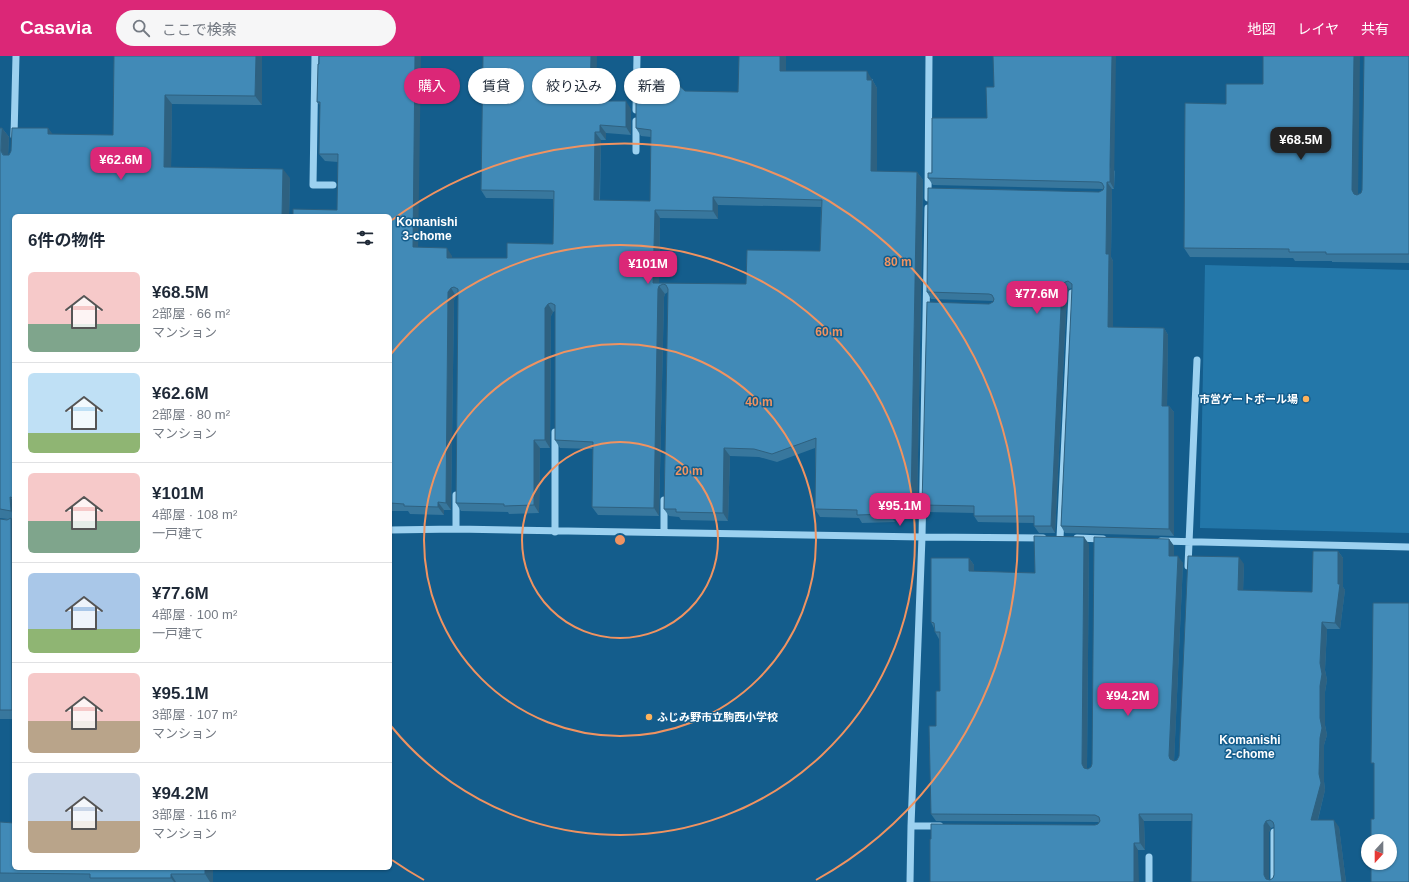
<!DOCTYPE html>
<html lang="ja">
<meta charset="utf-8">
<style>
body{margin:0;font-family:Arial,"Noto Sans JP",sans-serif;background:#f6f6f7;color:#1f2937;height:100vh;display:flex;flex-direction:column;font-size:15px;white-space:nowrap}
*{box-sizing:border-box;margin:0}
p{font-size:13px;color:#747a83}
.icon{flex:none;width:22px;height:22px;fill:none;stroke:currentColor;stroke-width:2;stroke-linecap:round;stroke-linejoin:round}
.map{position:relative;flex:1;overflow:hidden}
.panel{position:absolute;left:12px;top:158px;width:380px;height:656px;display:flex;flex-direction:column;background:#fff;border-radius:6px;box-shadow:0 1px 3px #0004}
.panel>*{flex:none}
.banner{position:absolute;left:404px;top:12px;width:380px;height:36px;display:flex;gap:8px}
.needle{width:26px;rotate:201deg}
.fabs{position:absolute;left:1361px;top:778px;display:grid;gap:8px}
.fabs a{display:grid;place-items:center;width:36px;height:36px;border-radius:50%;background:#fff;box-shadow:0 1px 3px #0004;font-size:20px}
.price{position:absolute;translate:-50% -34px;padding:0 9px;border-radius:8px;background:#db2777;color:#fff;font-size:13px;line-height:26px;filter:drop-shadow(0 1px 2px #0008)}
.price::after{content:'';position:absolute;left:50%;top:24px;width:12px;height:9px;margin-left:-6px;background:inherit;clip-path:polygon(0 0,100% 0,50% 100%)}
.price.active{background:#222;color:#fff}
ul{padding:0;list-style:none}
li{display:flex;align-items:center;gap:12px;height:100px;padding:0 16px}
li+li{border-top:1px solid #e0e1e3}
li span{display:grid;place-items:center;flex:none;width:112px;height:80px;border-radius:6px;color:#555}
li>.icon{margin-inline-start:auto}
span .icon{width:48px;height:48px;fill:#fffc;stroke-width:1}
li b{font-size:17px}
h2{display:flex;justify-content:space-between;align-items:center;height:48px;padding:0 16px;font-size:17px}
.tag{padding:0 14px;border-radius:18px;background:#fff;box-shadow:0 1px 3px #0004;font-size:14px;line-height:36px}
.tag.active{background:#db2777;color:#fff}
header{display:flex;align-items:center;gap:24px;box-sizing:border-box;height:56px;padding:0 20px;background:#db2777;color:#fff}
header strong{font-size:19px}
nav{display:flex;gap:22px;margin-inline-start:auto;font-size:14px}
.search{width:280px;height:36px;background:#f6f6f7;display:flex;align-items:center;gap:10px;box-sizing:border-box;padding:0 14px;border-radius:22px;color:#747a83;font-size:15px}
.map>svg:first-child{display:block}
.garden{fill:#2377a9}
.lines{fill:none;stroke-linecap:round;stroke-linejoin:round}
.minor{stroke:#9cd1f0;stroke-width:7}
.wall{fill:#38779d;fill-rule:evenodd}
.shaded-wall{fill:#2e6180}
.building{fill:#418ab7;stroke:#2e6180;fill-rule:evenodd}
.ring{fill:none;stroke:#f09361;stroke-width:2}
.poi-dot{fill:#ffb35c;stroke:#145d8c;stroke-width:1.5}
.labels{text-anchor:middle;dominant-baseline:central;stroke-width:3;stroke-linejoin:round;paint-order:stroke}
.poi-label{font-size:11px;font-weight:bold;fill:#fff;stroke:#145d8c;text-anchor:end}
.neighbourhood-label{font-size:12px;font-weight:bold;fill:#fff;stroke:#145d8c}
.centre{fill:#f09361;stroke:#145d8c;stroke-width:2}
.ring-label{font-size:12px;text-anchor:middle;font-weight:bold;fill:#f09361;stroke:#145d8c;stroke-width:3;stroke-linejoin:round;paint-order:stroke}
</style>
<header>
<strong>Casavia</strong>
<div class="search"><svg class="icon" aria-label="search" viewBox="0 0 24 24"><circle cx="10" cy="10" r="6"/><path d="M15 15l6 6"/></svg>ここで検索</div>
<nav><a>地図</a><a>レイヤ</a><a>共有</a></nav>
</header>
<div class="map">
<svg width="1409" height="826" viewBox="0 0 1409 826">
<rect width="100%" height="100%" fill="#145d8c"/>
<!-- garden -->
<path class="garden" d="M 1205,209 L 1409,214 L 1409,477 L 1200,472 Z"/>
<g class="lines">
<!-- minor -->
<path class="minor" d="M 315,0 L 313,129 L 333,129
M 636,54 L 637,0
M 14,80 L 16,0
M 636,95 L 636,65
M 928,142 L 929,0
M 456,473 L 456,439
M 390,474 L 456,473 L 922,481 L 1043,482
M 555,476 L 555,376
M 664,476 L 664,444
M 1060,482 L 1072,237
M 1077,482 L 1103,483
M 1161,485 L 1409,491
M 1188,510 L 1197,304
M 911,770 L 940,770
M 910,826 L 911,770 L 922,481 L 928,152
M 1149,826 L 1149,801
M 1274,826 L 1274,776"/>
</g>
<!-- wall -->
<path class="wall" d="M 114,0 L 262,0 L 262,49 L 172,48 L 171,111 L 290,122 L 289,160 L 14,160 L 14,464 L 12,463 L 14,467 L 14,663 L 0,663 L 0,463 L 8,463 L 0,462 L 0,72 L 2,72 L 9,81 L 8,99 L 48,72 L 52,78 L 113,79 Z
M 786,0 L 786,15 L 873,23 L 873,25 L 877,32 L 877,115 L 917,116 L 923,124 L 917,455 L 906,455 L 906,459 L 895,460 L 895,466 L 862,467 L 859,462 L 820,461 L 815,453 L 815,392 L 777,406 L 759,401 L 730,400 L 728,465 L 681,464 L 679,461 L 669,460 L 664,453 L 668,236 L 665,238 L 664,241 L 659,460 L 598,459 L 592,451 L 593,393 L 560,392 L 555,384 L 555,255 L 553,256 L 551,260 L 550,392 L 540,392 L 539,457 L 509,458 L 508,456 L 461,455 L 456,447 L 458,239 L 456,240 L 454,244 L 451,454 L 444,454 L 444,459 L 410,458 L 408,455 L 390,455 L 390,160 L 337,154 L 338,106 L 325,105 L 319,98 L 320,49 L 317,46 L 319,8 L 418,191 L 452,200 L 452,202 L 507,202 L 553,188 L 553,143 L 486,142 L 481,134 L 596,45 L 631,53 L 631,79 L 606,77 L 606,84 L 601,84 L 600,144 L 650,145 L 651,81 L 641,80 L 636,72 L 651,45 L 685,35 L 738,36 ZM 718,149 L 821,151 L 820,195 L 746,228 L 659,227 L 660,162 L 718,163 Z
M 1409,0 L 1409,207 L 1332,206 L 1332,205 L 1295,205 L 1293,202 L 1190,201 L 1184,192 L 1358,139 L 1361,137 Z
M 994,31 L 1115,115 L 1114,133 L 1112,133 L 1111,201 L 1113,205 L 1113,271 L 1164,272 L 1168,279 L 1167,350 L 1169,350 L 1174,356 L 1174,480 L 1065,477 L 1061,470 L 1072,232 L 1069,233 L 1067,237 L 1055,477 L 1039,477 L 1034,470 L 1034,467 L 978,466 L 974,460 L 974,457 L 927,456 L 922,449 L 989,248 L 993,246 L 994,245 L 931,243 L 927,236 L 1103,134 L 1104,133 L 933,129 L 928,122 L 932,117 L 987,62 Z
M 1169,483 L 1174,490 L 1174,500 L 1183,507 L 1174,705 L 1177,704 L 1179,700 L 1244,508 L 1243,534 L 1312,536 L 1338,495 L 1343,502 L 1343,531 L 1345,534 L 1340,573 L 1327,573 L 1325,614 L 1327,624 L 1325,636 L 1325,669 L 1327,679 L 1324,689 L 1324,725 L 1325,734 L 1318,764 L 1339,771 L 1346,826 L 1191,826 L 1192,765 L 1144,765 L 1145,794 L 1138,794 L 1095,769 L 1098,768 L 1099,766 L 936,765 L 931,758 L 936,670 L 940,635 L 939,583 L 935,576 L 934,572 L 931,566 L 969,502 L 974,509 L 974,515 L 1035,517 L 1089,488 L 1087,713 L 1088,713 L 1091,711 ZM 1274,771 L 1274,819 L 1273,822 L 1270,824 L 1269,824 L 1269,776 L 1271,772 Z
M 0,766 L 213,812 L 213,826 L 0,826 Z"/>
<!-- shaded-wall -->
<path class="shaded-wall" d="M 256,0 L 262,0 L 262,49 L 255,40 Z
M 415,0 L 421,0 L 418,199 L 413,191 Z
M 591,0 L 597,0 L 596,53 L 590,45 Z
M 780,0 L 786,0 L 786,23 L 780,15 Z
M 1112,0 L 1116,0 L 1114,133 L 1110,126 Z
M 1354,0 L 1360,0 L 1358,143 L 1354,138 L 1352,134 Z
M 867,15 L 877,32 L 877,123 L 871,115 Z
M 165,39 L 172,48 L 171,120 L 164,111 Z
M 626,45 L 631,53 L 631,79 L 626,71 Z
M 600,69 L 606,77 L 606,84 L 600,76 Z
M 2,72 L 9,81 L 8,104 L 1,95 Z
M 48,72 L 55,81 L 48,78 Z
M 595,76 L 601,84 L 599,152 L 594,144 Z
M 283,113 L 290,122 L 289,160 L 282,160 Z
M 917,116 L 923,124 L 917,455 L 911,447 Z
M 1107,126 L 1112,133 L 1111,201 L 1113,205 L 1113,278 L 1108,271 L 1106,198 Z
M 713,141 L 718,149 L 718,163 L 713,155 Z
M 655,154 L 660,162 L 659,233 L 659,230 L 665,238 L 664,241 L 659,460 L 654,452 L 653,227 Z
M 447,192 L 452,200 L 452,210 L 447,202 Z
M 1065,226 L 1069,233 L 1067,237 L 1055,477 L 1051,470 L 1062,230 Z
M 451,232 L 456,240 L 454,244 L 451,454 L 446,447 L 448,236 Z
M 548,248 L 553,256 L 551,260 L 550,392 L 545,384 L 545,252 Z
M 1164,272 L 1168,279 L 1167,356 L 1162,350 Z
M 1169,350 L 1174,356 L 1174,480 L 1169,473 Z
M 534,384 L 540,392 L 539,457 L 534,449 Z
M 724,392 L 730,400 L 728,465 L 723,457 Z
M 10,441 L 14,446 L 14,460 L 11,455 Z
M 438,446 L 444,454 L 444,459 L 438,451 Z
M 900,447 L 906,455 L 906,459 L 901,451 Z
M 889,452 L 895,460 L 895,466 L 889,458 Z
M 11,462 L 14,467 L 14,657 L 12,654 Z
M 1084,481 L 1089,488 L 1087,715 L 1084,712 L 1082,708 Z
M 1169,483 L 1174,490 L 1174,507 L 1169,500 Z
M 1338,495 L 1343,502 L 1343,531 L 1345,534 L 1340,573 L 1335,567 L 1338,528 Z
M 1178,500 L 1183,507 L 1174,707 L 1170,703 L 1169,700 Z
M 1239,501 L 1244,508 L 1243,541 L 1238,534 Z
M 969,502 L 974,509 L 974,522 L 969,515 Z
M 1322,566 L 1327,573 L 1325,614 L 1327,624 L 1325,636 L 1325,669 L 1327,679 L 1324,689 L 1324,725 L 1325,734 L 1316,771 L 1311,764 L 1319,718 L 1320,607 Z
M 1139,758 L 1144,765 L 1145,794 L 1140,787 Z
M 1334,764 L 1339,771 L 1346,826 L 1342,826 Z
M 1266,765 L 1271,772 L 1269,776 L 1269,826 L 1268,826 L 1264,819 L 1264,769 Z
M 1134,787 L 1138,794 L 1139,826 L 1134,826 Z
M 205,812 L 213,812 L 213,826 L 210,826 L 205,818 Z
M 171,818 L 176,826 L 174,826 L 171,822 Z"/>
<!-- building -->
<path class="building" d="M 114,0 L 256,0 L 255,40 L 165,39 L 164,111 L 283,113 L 282,160 L 14,160 L 14,442 L 10,441 L 11,455 L 0,453 L 0,72 L 2,72 L 1,95 L 3,99 L 9,99 L 11,95 L 12,72 L 48,72 L 48,78 L 113,79 Z
M 319,0 L 415,0 L 413,191 L 447,192 L 447,202 L 507,202 L 507,187 L 553,188 L 554,135 L 481,134 L 483,0 L 591,0 L 590,45 L 626,45 L 626,71 L 600,69 L 600,76 L 595,76 L 594,144 L 650,145 L 651,74 L 636,72 L 636,45 L 651,45 L 651,23 L 672,23 L 685,35 L 738,36 L 739,0 L 780,0 L 780,15 L 867,15 L 867,24 L 872,24 L 871,115 L 917,116 L 911,447 L 900,447 L 901,451 L 889,452 L 889,458 L 857,459 L 857,454 L 815,453 L 816,382 L 772,398 L 754,393 L 724,392 L 723,457 L 676,456 L 676,453 L 664,453 L 668,233 L 666,229 L 663,228 L 659,230 L 658,233 L 654,452 L 592,451 L 593,386 L 555,384 L 555,249 L 551,247 L 548,248 L 545,252 L 545,384 L 534,384 L 534,449 L 504,450 L 504,448 L 456,447 L 458,236 L 458,233 L 454,231 L 451,232 L 448,236 L 446,447 L 438,446 L 438,451 L 404,450 L 404,448 L 390,447 L 390,160 L 293,160 L 293,153 L 337,154 L 338,98 L 319,98 L 320,46 L 317,46 L 318,8 L 319,8 ZM 713,141 L 822,144 L 820,195 L 747,194 L 746,228 L 653,227 L 655,154 L 713,155 Z
M 993,0 L 1112,0 L 1110,109 L 1110,126 L 1107,126 L 1106,198 L 1109,198 L 1108,271 L 1164,272 L 1162,350 L 1169,350 L 1169,473 L 1061,470 L 1072,231 L 1072,228 L 1068,225 L 1065,226 L 1062,230 L 1051,470 L 1034,470 L 1034,460 L 974,460 L 974,450 L 922,449 L 927,246 L 989,248 L 993,246 L 994,243 L 992,239 L 989,238 L 927,236 L 928,132 L 1099,136 L 1103,134 L 1104,131 L 1102,127 L 1099,126 L 928,122 L 928,117 L 932,117 L 932,62 L 987,62 L 986,31 L 994,31 Z
M 1263,0 L 1354,0 L 1352,134 L 1354,138 L 1357,139 L 1361,137 L 1362,134 L 1364,0 L 1409,0 L 1409,198 L 1326,198 L 1326,196 L 1289,196 L 1289,193 L 1184,192 L 1185,47 L 1226,48 L 1226,28 L 1263,28 Z
M 11,462 L 12,654 L 0,654 L 0,463 L 7,464 Z
M 1034,480 L 1084,481 L 1082,708 L 1084,712 L 1088,713 L 1091,711 L 1092,708 L 1094,481 L 1169,483 L 1169,500 L 1178,500 L 1169,700 L 1170,703 L 1174,705 L 1177,704 L 1179,700 L 1188,500 L 1239,501 L 1238,534 L 1312,536 L 1313,495 L 1338,495 L 1338,528 L 1340,528 L 1335,567 L 1322,566 L 1320,607 L 1322,618 L 1320,630 L 1320,662 L 1322,672 L 1320,682 L 1319,718 L 1321,727 L 1311,764 L 1334,764 L 1342,826 L 1191,826 L 1192,758 L 1139,758 L 1140,787 L 1134,787 L 1134,826 L 930,826 L 930,783 L 931,783 L 931,768 L 1095,769 L 1098,768 L 1100,765 L 1099,761 L 1095,759 L 931,758 L 929,670 L 936,670 L 936,635 L 940,635 L 940,576 L 935,576 L 934,567 L 931,566 L 931,502 L 969,502 L 969,515 L 1035,517 ZM 1270,764 L 1273,766 L 1274,769 L 1274,819 L 1273,822 L 1270,824 L 1266,823 L 1264,819 L 1264,769 L 1266,765 Z
M 1373,547 L 1409,547 L 1409,826 L 1371,826 L 1371,807 L 1390,807 L 1390,785 L 1371,785 L 1371,763 L 1374,763 L 1374,707 L 1371,707 Z
M 0,766 L 14,767 L 14,812 L 205,812 L 205,818 L 171,818 L 171,822 L 90,822 L 90,818 L 0,817 Z"/>
<!-- distance rings -->
<g class="ring">
<circle cx="620" cy="484" r="98"/>
<circle cx="620" cy="484" r="196"/>
<path d="M391 298A295 295 0 1 1 391 670"/>
<path d="M424 824A393 393 0 0 1 392 804M392 164A393 393 0 1 1 816 824"/>
</g>
<!-- markers -->
<g class="poi-dot">
<circle cx="1306" cy="343" r="4"/>
<circle cx="649" cy="661" r="4"/>
</g>
<g class="labels">
<!-- poi labels -->
<g class="poi-label">
<text x="1298" y="343">市営ゲートボール場</text>
<text x="657" y="661" text-anchor="start">ふじみ野市立駒西小学校</text>
</g>
<!-- neighbourhood labels -->
<g class="neighbourhood-label">
<text x="427" y="166">Komanishi<tspan x="427" dy="14">3-chome</tspan></text>
<text x="1250" y="684">Komanishi<tspan x="1250" dy="14">2-chome</tspan></text>
</g>
</g>
<circle cx="620" cy="484" r="6" class="centre"/>
<g class="ring-label">
<text x="898" y="210">80 m</text>
<text x="829" y="280">60 m</text>
<text x="759" y="350">40 m</text>
<text x="689" y="419">20 m</text>
</g>
</svg>
<div class="fabs">
<a><svg class="needle" viewBox="-14 -14 28 28"><path d="M0-13l5 13h-10z" fill="#e53935"/><path d="M0 13l5-13h-10z" fill="#747a83"/></svg></a>
</div>
<b class="price active" style="left:1301px;top:105px">¥68.5M</b>
<b class="price" style="left:121px;top:125px">¥62.6M</b>
<b class="price" style="left:648px;top:229px">¥101M</b>
<b class="price" style="left:1037px;top:259px">¥77.6M</b>
<b class="price" style="left:900px;top:471px">¥95.1M</b>
<b class="price" style="left:1128px;top:661px">¥94.2M</b>
<div class="banner">
<a class="tag active">購入</a>
<a class="tag">賃貸</a>
<a class="tag">絞り込み</a>
<a class="tag">新着</a>
</div>
<section class="panel">
<h2>6件の物件<svg class="icon" aria-label="filters" viewBox="0 0 24 24"><path d="M4 7h16M4 17h16"/><circle cx="9" cy="7" r="2"/><circle cx="15" cy="17" r="2"/></svg></h2>
<ul>
<li><span style="background:linear-gradient(#f6c9c9 65%,#7fa58c 0)"><svg class="icon" aria-label="home" viewBox="0 0 24 24"><path d="M3 11l9-7 9 7M6 9v11h12V9"/></svg></span><div><b>¥68.5M</b><p>2部屋 · 66 m²</p><p>マンション</p></div></li>
<li><span style="background:linear-gradient(#bfe0f5 75%,#8fb573 0)"><svg class="icon" aria-label="home" viewBox="0 0 24 24"><path d="M3 11l9-7 9 7M6 9v11h12V9"/></svg></span><div><b>¥62.6M</b><p>2部屋 · 80 m²</p><p>マンション</p></div></li>
<li><span style="background:linear-gradient(#f6c9c9 60%,#7fa58c 0)"><svg class="icon" aria-label="home" viewBox="0 0 24 24"><path d="M3 11l9-7 9 7M6 9v11h12V9"/></svg></span><div><b>¥101M</b><p>4部屋 · 108 m²</p><p>一戸建て</p></div></li>
<li><span style="background:linear-gradient(#a9c7e8 70%,#8fb573 0)"><svg class="icon" aria-label="home" viewBox="0 0 24 24"><path d="M3 11l9-7 9 7M6 9v11h12V9"/></svg></span><div><b>¥77.6M</b><p>4部屋 · 100 m²</p><p>一戸建て</p></div></li>
<li><span style="background:linear-gradient(#f6c9c9 60%,#b9a48a 0)"><svg class="icon" aria-label="home" viewBox="0 0 24 24"><path d="M3 11l9-7 9 7M6 9v11h12V9"/></svg></span><div><b>¥95.1M</b><p>3部屋 · 107 m²</p><p>マンション</p></div></li>
<li><span style="background:linear-gradient(#c9d6e8 60%,#b9a48a 0)"><svg class="icon" aria-label="home" viewBox="0 0 24 24"><path d="M3 11l9-7 9 7M6 9v11h12V9"/></svg></span><div><b>¥94.2M</b><p>3部屋 · 116 m²</p><p>マンション</p></div></li>
</ul>
</section>
</div>
